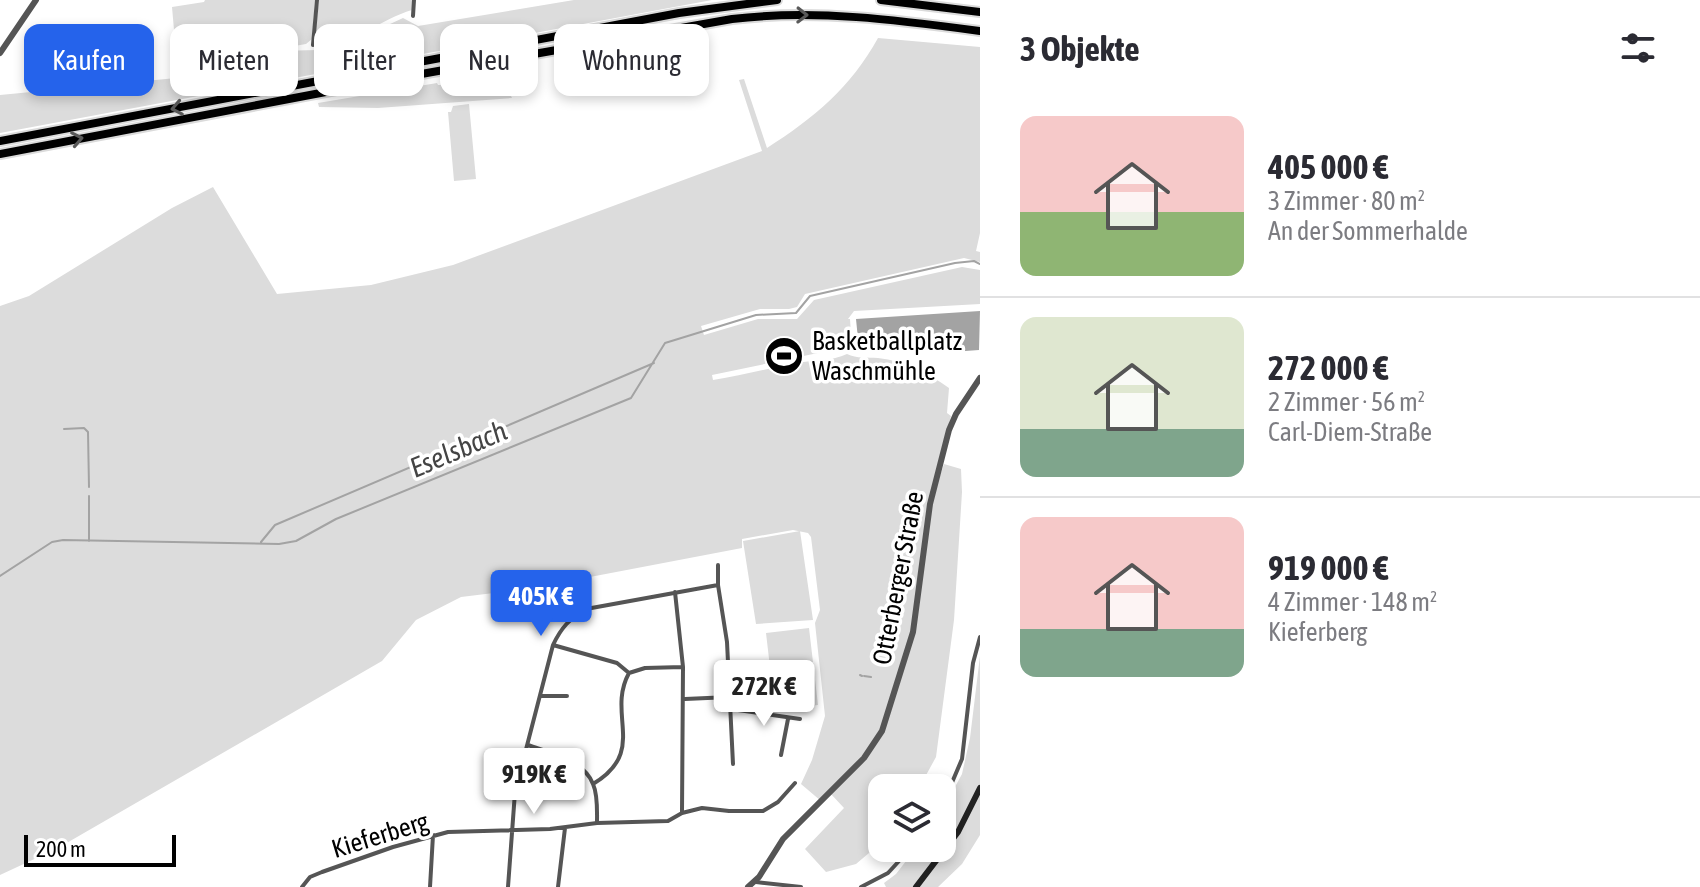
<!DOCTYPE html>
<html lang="de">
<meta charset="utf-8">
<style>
body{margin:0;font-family:"Asap Condensed",sans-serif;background:#f7f7f7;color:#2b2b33;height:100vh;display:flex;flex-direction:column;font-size:30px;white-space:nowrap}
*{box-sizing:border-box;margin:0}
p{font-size:26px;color:#7c7c81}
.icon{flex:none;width:44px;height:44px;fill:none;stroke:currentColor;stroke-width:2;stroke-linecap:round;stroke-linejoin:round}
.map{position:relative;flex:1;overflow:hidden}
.drawer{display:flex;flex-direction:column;background:#fff;width:720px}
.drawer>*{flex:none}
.guide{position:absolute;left:24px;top:24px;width:760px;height:72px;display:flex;gap:16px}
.controls{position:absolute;left:868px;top:774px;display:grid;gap:16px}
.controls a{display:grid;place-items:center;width:88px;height:88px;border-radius:16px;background:#fff;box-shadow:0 4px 12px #0003;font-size:40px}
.scale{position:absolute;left:24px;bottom:20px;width:152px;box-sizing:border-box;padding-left:8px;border:4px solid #000;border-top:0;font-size:22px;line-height:28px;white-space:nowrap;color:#000;-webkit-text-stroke:6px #fff;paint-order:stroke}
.price{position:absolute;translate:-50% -68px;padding:0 18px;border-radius:8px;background:#fff;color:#222;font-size:26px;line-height:52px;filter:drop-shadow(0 2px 4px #0008)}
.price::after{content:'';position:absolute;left:50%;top:48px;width:24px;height:18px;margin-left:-12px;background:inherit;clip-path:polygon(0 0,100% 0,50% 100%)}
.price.current{background:#2563eb;color:#fff}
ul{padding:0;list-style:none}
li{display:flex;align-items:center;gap:24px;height:200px;padding:0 40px}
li+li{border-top:2px solid #e1e1e2}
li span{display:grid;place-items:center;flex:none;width:224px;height:160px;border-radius:16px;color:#555}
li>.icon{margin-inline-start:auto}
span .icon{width:96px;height:96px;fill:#fffc;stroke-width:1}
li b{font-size:34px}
h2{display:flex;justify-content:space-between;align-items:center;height:96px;padding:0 40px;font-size:34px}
.chip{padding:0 28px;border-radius:16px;background:#fff;box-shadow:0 4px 12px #0003;font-size:28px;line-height:72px}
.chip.current{background:#2563eb;color:#fff}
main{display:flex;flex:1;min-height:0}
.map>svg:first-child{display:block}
.green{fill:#dcdcdc}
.water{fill:#a3a3a3}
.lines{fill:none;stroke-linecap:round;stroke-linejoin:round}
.stream{stroke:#a3a3a3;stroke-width:2}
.motorway-casing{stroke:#dbdbdb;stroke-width:12}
.minor{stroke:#555;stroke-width:4}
.tertiary{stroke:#555;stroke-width:6}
.secondary{stroke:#222;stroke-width:6}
.motorway{stroke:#000;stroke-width:8}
.oneway{stroke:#595959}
.labels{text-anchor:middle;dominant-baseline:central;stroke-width:7;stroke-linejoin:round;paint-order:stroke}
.poi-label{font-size:26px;fill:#000;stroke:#fff;text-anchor:start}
.street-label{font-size:26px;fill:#000;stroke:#fff}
.water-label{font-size:28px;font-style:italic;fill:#444;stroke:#fff}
</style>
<main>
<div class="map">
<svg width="980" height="887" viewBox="0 0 980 887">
<rect width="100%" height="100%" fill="#fff"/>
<!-- green -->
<path class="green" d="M 205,0 L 315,0 L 312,39 L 306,44 L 265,51 L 215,69 L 212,27 L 174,30 L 172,7 L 204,2 Z
M 319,0 L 413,0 L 412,10 C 380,19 354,46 319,43 L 315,35 Z
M 574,0 L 712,0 L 0,133 L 0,95 L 197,76 L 229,71 L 279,51 L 317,50 L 349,43 L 403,18 L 418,26 Z
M 878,38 L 980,47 L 980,233 L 976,251 L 980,252 L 980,262 L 964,258 L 805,294 L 797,307 L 789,309 L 760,309 L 701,326 L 704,335 L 758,319 L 797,319 L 814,300 L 962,267 L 980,270 L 980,304 L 854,311 L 848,319 L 850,319 L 851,334 L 841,335 L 841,341 L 830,342 L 830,347 L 819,347 L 818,353 L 712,375 L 713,380 C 741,376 769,368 797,363 C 814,360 832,361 847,354 C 857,359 867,357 878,358 C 905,361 928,373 949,388 L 947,413 L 951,416 L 938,465 L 933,496 L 944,464 L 961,469 L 962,492 L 954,620 L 936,757 L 919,788 L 882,788 L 882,842 L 856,864 L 826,872 L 805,849 L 844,808 L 830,793 L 821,801 L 801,784 L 812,760 L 825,716 L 815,623 L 820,610 L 811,537 L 808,533 L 793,530 L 742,539 L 742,548 L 527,589 L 461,597 L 416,620 L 382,661 L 58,848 L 0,875 L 0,306 L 29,296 L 172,208 L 213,187 L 277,294 L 371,285 L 453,265 L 762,151 L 739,80 L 744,79 L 767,148 C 814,118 851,87 878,38 Z
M 437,83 L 438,85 L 473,85 L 484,89 L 486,94 L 510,94 L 512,98 L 378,108 L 319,107 L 318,103 Z
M 469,104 L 476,179 L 454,181 L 448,112 L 451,112 L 453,106 Z
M 800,531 L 813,620 L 756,624 L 743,541 Z
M 809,628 L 818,705 L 775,710 L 766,633 Z
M 980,656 L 980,835 L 962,864 L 938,887 L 886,887 L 884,883 L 896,874 L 916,848 L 942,848 L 942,811 L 962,774 L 970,738 Z"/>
<!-- water -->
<path class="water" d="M 980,311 L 979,350 L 952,352 L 952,350 L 945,349 L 942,341 L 940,350 L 916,350 L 914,341 L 912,349 L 888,349 L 886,341 L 884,349 L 859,349 L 856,319 Z"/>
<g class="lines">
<!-- stream -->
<path class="stream" d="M 64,429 L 84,428 L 88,432 L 89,487
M 89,541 L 89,496
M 261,542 L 275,525 L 654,363
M 0,576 L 52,542 L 63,540 L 279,544 L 296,541 L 336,519 L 631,398 L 665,343 L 756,315 L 796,313 L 810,296 L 955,263 L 974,261 L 980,264
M 860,675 L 862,676
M 864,676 L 871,677"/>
<!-- motorway casing -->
<g class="motorway-casing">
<path id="motorway" d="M 881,0 L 980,12
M 0,141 L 679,13 L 777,0
M 0,154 L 410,76 L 732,19 C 815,9 898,20 980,31"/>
</g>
<!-- minor -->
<path class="minor" d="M 413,16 L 414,0
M 313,45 L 317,0
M 718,565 L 718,585 L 727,642 L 733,764
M 675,592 L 683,667 L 682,813
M 553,645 L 617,663 L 629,673 L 645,668 L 683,667
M 540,696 L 567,696
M 685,699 L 730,697
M 731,709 L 800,719
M 528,745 C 550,753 584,760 593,784 C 598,795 597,811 597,823
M 781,755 L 788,719
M 593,784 C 648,751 606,715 629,673
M 942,806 L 962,759 L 973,663 L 980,637
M 756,882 L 801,887
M 302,887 L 310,877 L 322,872 L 393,847 L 448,832 L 550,829 L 597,823 L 668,821 L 682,813 L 702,808 L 729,811 L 763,811 L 778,802 L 795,783
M 430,887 L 433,835
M 508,887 L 515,792 L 553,645 C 561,628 570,618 586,609 L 718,585
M 558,887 L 565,828
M 861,887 L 888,873 L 911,848"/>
<!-- tertiary -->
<path class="tertiary" d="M 0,53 L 36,0
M 748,887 L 759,877 L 783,839 L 864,758 L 882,731 L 913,632 L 930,504 L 949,430 L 956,414 L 980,378"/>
<!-- secondary -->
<path class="secondary" d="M 916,887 L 958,832 L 980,788"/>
<!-- motorway -->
<use href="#motorway" class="motorway"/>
</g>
<!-- one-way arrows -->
<defs><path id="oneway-chevron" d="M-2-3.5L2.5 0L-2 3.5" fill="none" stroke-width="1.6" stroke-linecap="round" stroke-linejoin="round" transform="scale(2)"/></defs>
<g class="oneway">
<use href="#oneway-chevron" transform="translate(802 15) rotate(1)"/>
<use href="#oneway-chevron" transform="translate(177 108) rotate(169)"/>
<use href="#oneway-chevron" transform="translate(77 139) rotate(-11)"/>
</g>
<!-- icons -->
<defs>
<g id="stadium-disc" transform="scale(2)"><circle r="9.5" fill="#000" stroke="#fff"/><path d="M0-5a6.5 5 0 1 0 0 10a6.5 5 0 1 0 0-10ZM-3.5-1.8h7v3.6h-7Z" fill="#fff"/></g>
</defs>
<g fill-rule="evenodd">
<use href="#stadium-disc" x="784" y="356"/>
</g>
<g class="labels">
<!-- poi labels -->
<g class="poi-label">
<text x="812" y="341">Basketballplatz<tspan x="812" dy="30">Waschmühle</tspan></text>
</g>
<!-- street labels -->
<g class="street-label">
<text transform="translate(898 578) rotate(-79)">Otterberger Straße</text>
<text transform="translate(380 835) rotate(-17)">Kieferberg</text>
</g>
<!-- water labels -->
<g class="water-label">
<text transform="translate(458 449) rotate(-23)">Eselsbach</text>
</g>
</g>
</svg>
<div class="controls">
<a><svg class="icon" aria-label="layers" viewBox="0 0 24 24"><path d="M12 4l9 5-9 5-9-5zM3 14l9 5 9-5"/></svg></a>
</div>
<div class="scale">200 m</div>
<b class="price current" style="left:541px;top:638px">405K €</b>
<b class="price" style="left:764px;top:728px">272K €</b>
<b class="price" style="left:534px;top:816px">919K €</b>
<div class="guide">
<a class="chip current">Kaufen</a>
<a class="chip">Mieten</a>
<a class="chip">Filter</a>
<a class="chip">Neu</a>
<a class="chip">Wohnung</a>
</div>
</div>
<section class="drawer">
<h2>3 Objekte<svg class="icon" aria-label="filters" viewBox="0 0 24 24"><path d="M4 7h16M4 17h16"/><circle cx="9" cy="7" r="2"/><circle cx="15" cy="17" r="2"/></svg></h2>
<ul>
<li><span style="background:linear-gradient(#f6c9c9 60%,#8fb573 0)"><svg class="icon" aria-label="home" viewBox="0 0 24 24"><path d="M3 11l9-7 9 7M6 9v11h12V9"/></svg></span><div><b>405 000 €</b><p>3 Zimmer · 80 m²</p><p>An der Sommerhalde</p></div></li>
<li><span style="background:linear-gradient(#dfe7d0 70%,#7fa58c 0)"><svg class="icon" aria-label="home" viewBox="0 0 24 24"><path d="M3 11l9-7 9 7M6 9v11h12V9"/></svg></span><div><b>272 000 €</b><p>2 Zimmer · 56 m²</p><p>Carl-Diem-Straße</p></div></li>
<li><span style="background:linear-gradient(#f6c9c9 70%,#7fa58c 0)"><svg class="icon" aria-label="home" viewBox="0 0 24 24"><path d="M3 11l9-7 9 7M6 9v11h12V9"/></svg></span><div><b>919 000 €</b><p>4 Zimmer · 148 m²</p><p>Kieferberg</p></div></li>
</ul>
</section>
</main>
